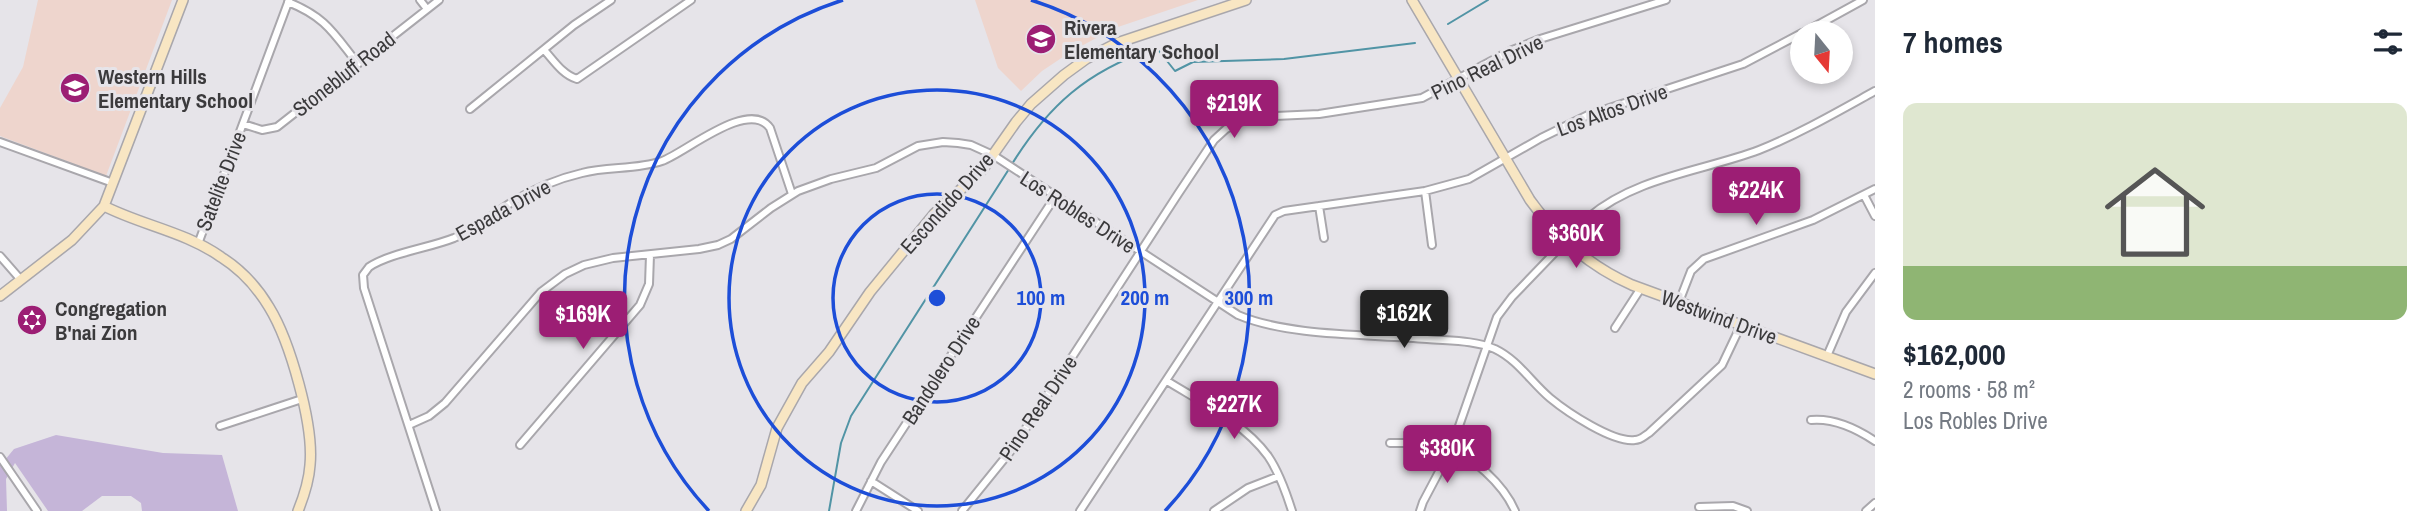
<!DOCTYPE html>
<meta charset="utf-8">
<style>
body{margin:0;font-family:"Archivo Narrow",sans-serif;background:#f2f2f3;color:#1f2937;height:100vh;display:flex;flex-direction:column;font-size:26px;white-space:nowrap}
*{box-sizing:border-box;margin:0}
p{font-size:23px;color:#747a83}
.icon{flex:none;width:38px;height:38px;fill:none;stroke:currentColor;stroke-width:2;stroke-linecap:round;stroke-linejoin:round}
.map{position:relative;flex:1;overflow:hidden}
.details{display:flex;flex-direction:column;background:#fff;width:560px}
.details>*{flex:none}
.needle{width:46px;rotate:162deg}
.fabs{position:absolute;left:1790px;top:21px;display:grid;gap:14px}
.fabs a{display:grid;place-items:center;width:63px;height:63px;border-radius:50%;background:#fff;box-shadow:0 4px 10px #0003;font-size:35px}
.price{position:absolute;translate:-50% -60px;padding:0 16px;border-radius:7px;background:#9c1e74;color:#fff;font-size:23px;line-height:46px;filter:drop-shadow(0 2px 4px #0008)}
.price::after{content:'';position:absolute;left:50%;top:42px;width:21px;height:16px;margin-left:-10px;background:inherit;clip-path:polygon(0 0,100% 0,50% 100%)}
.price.on{background:#222;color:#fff}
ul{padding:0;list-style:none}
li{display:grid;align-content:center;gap:14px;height:371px;padding:0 28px}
li span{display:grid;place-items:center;height:217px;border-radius:14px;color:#555}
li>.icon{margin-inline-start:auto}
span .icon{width:126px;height:126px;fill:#fffc;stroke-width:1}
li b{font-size:30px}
h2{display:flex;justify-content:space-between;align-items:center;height:84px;padding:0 28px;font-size:30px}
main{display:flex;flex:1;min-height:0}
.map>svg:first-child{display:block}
.education{fill:#eed5cd}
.green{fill:#c5b5d8}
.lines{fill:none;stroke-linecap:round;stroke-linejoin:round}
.stream{stroke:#5194a5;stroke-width:2}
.street-casing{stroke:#a9a7ac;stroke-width:10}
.secondary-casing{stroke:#a9a7ac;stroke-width:12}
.street{stroke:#fff;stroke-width:6}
.secondary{stroke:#f8e6c3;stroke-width:9}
.ring{fill:none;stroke:#1d4ed8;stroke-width:3.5}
.labels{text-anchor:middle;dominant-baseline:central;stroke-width:6;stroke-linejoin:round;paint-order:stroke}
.poi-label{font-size:21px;font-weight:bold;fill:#3b3a3c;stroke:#e6e4e9;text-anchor:start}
.street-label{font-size:21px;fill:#3b3a3c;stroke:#e6e4e9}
.centre{fill:#1d4ed8;stroke:#e6e4e9;stroke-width:3.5}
.ring-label{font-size:21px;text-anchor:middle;font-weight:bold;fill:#1d4ed8;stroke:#e6e4e9;stroke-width:6;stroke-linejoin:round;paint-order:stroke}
</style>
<main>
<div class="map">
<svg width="1875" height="511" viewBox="0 0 1875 511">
<rect width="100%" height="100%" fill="#e6e4e9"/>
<!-- education -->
<path class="education" d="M 38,0 L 172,0 L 106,176 L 0,136 L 0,108 L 23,67 Z
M 975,0 L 1198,0 L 1115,28 L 1072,51 L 1042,71 L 1021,91 L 998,68 Z"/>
<!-- green -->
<path class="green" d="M 56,435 L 163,453 L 222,455 L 238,511 L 142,511 L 141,503 L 131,496 L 102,496 L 82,511 L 48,511 L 15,463 L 6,479 L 7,511 L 0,511 L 0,466 L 14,449 Z"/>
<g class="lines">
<!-- stream -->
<path class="stream" d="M 1448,24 L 1488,0
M 1012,164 C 1048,106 1087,71 1153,49 L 1159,51 L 1175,71 L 1193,62 L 1284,59 L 1415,43
M 829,511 L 841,443 L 851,416 L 1009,169"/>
<!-- street casing -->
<g class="street-casing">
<path id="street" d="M 420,0 L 427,9
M 288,2 C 326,17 334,34 358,64
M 1803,33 L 1863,0
M 545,51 C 554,61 563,75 577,79 L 691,0
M 470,109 L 574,25 L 611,0
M 243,124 L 262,130 L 277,127 L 439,0
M 0,142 L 113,183
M 1425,191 L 1432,245
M 1864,195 L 1875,216
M 1319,206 L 1324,238
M 198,244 L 289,0
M 0,256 L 21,280
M 1679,302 L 1691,271 L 1704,259 L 1813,220 L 1875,189
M 1615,328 L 1641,288
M 1827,356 L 1846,312 L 1875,273
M 1167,381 C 1201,402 1244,423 1268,456 C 1279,472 1286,492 1292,511
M 1811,420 C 1833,418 1857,429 1875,441
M 409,425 L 429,416 L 445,403 L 541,292 L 565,274 L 584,265 L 613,258 L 699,249 L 718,245 L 731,239 L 771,208 L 798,191 L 831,179 L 876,168 L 918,146 L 943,142 L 958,143 L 971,145 L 993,155 L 1238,315 C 1290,337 1369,334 1427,339 C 1449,341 1474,340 1495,349 C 1518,360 1531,382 1550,398 C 1567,412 1613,443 1635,440 C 1641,440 1644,436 1649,433 L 1722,365 L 1741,325
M 220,426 L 302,399
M 1390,443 C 1407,443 1427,442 1444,446 C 1471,454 1504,485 1515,511
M 520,445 L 640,305 L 649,284 L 650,255
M 0,457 L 37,511
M 871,481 L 918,511
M 1699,507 L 1733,506 L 1747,511
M 436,511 L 364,288 L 363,275 L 369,267 C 390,253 429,248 454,238 C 475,229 491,216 509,204 C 531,190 556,179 582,173 C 608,166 636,170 662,161 C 685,153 749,98 770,128 L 792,194
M 856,511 L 881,462 L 1055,197
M 962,511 L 1013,448 L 1178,194 L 1214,140 L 1226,129 L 1237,123 L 1255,117 L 1319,114 L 1422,98 L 1510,51 L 1540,39 L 1666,0
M 1080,511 L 1275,215 L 1284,211 L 1425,191 L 1469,179 L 1541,138 L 1588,115 L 1743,64 L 1802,33
M 1214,511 L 1248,488 L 1279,476
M 1420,511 L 1423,502 L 1451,449 L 1497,317 L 1512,297 L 1589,217 C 1636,177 1703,171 1759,150 C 1799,134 1837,112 1875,91
M 1866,511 L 1875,503"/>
</g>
<!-- secondary casing -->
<g class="secondary-casing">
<path id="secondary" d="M 1412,0 L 1530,200 C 1557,238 1589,266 1632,285 L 1875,374
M 104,206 C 141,225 186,232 221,257 C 240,269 257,287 269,307 C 290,341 314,425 310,465 C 309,481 304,496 298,511
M 0,296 L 72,240 L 104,206 L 183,0
M 746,511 L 761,485 L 777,428 L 802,383 L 829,352 L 870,292 L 934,214 L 983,169 L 1016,122 L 1031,104 L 1064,75 L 1086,59 L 1117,43 L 1246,0"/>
</g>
<!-- street -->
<use href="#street" class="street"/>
<!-- secondary -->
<use href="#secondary" class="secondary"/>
</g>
<!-- distance rings -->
<g class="ring">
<circle cx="937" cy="298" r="104"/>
<circle cx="937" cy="298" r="208"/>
<path d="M709 511A312 312 0 0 1 843 0M1031 0A312 312 0 0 1 1165 511"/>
</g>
<!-- icons -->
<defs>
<g id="school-disc" transform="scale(1.575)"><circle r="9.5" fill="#9c1e74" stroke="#e6e4e9"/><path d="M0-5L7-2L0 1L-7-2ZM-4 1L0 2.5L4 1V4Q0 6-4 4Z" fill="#fff"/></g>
<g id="synagogue-disc" transform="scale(1.575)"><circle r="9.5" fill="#9c1e74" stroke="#e6e4e9"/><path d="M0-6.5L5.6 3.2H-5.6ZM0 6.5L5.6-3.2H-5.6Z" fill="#fff"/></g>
</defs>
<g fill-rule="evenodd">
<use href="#school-disc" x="1041" y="39"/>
<use href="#school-disc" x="75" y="88"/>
<use href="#synagogue-disc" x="32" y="320"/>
</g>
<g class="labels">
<!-- poi labels -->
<g class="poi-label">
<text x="1064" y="27">Rivera<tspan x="1064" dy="24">Elementary School</tspan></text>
<text x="98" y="76">Western Hills<tspan x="98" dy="24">Elementary School</tspan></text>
<text x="55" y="308">Congregation<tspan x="55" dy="24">B'nai Zion</tspan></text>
</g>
<!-- street labels -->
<g class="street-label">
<text transform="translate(1487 67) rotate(-26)">Pino Real Drive</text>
<text transform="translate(344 74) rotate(-38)">Stonebluff Road</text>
<text transform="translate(1612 110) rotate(-20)">Los Altos Drive</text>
<text transform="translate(221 181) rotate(-69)">Satelite Drive</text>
<text transform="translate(947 203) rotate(-48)">Escondido Drive</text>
<text transform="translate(503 210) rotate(-29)">Espada Drive</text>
<text transform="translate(1078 212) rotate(33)">Los Robles Drive</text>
<text transform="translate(1719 317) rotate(20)">Westwind Drive</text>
<text transform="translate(941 370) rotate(-57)">Bandolero Drive</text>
<text transform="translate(1038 408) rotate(-56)">Pino Real Drive</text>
</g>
</g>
<circle cx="937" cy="298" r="10" class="centre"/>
<g class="ring-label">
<text x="1041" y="305">100 m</text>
<text x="1145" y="305">200 m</text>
<text x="1249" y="305">300 m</text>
</g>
</svg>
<div class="fabs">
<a><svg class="needle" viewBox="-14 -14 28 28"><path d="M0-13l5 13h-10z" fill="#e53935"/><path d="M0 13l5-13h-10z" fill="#747a83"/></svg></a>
</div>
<b class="price" style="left:1234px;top:140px">$219K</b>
<b class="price" style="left:1756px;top:227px">$224K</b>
<b class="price" style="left:1576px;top:270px">$360K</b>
<b class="price on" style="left:1404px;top:350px">$162K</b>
<b class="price" style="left:583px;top:351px">$169K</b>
<b class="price" style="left:1234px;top:441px">$227K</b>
<b class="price" style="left:1447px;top:485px">$380K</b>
</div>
<section class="details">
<h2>7 homes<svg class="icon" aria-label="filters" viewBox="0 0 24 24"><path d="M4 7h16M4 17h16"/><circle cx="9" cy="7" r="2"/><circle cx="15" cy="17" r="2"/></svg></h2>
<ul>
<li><span style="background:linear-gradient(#dfe7d0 75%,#8fb573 0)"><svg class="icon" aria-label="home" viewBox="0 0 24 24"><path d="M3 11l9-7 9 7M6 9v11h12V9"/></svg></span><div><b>$162,000</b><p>2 rooms · 58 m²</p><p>Los Robles Drive</p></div></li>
</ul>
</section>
</main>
